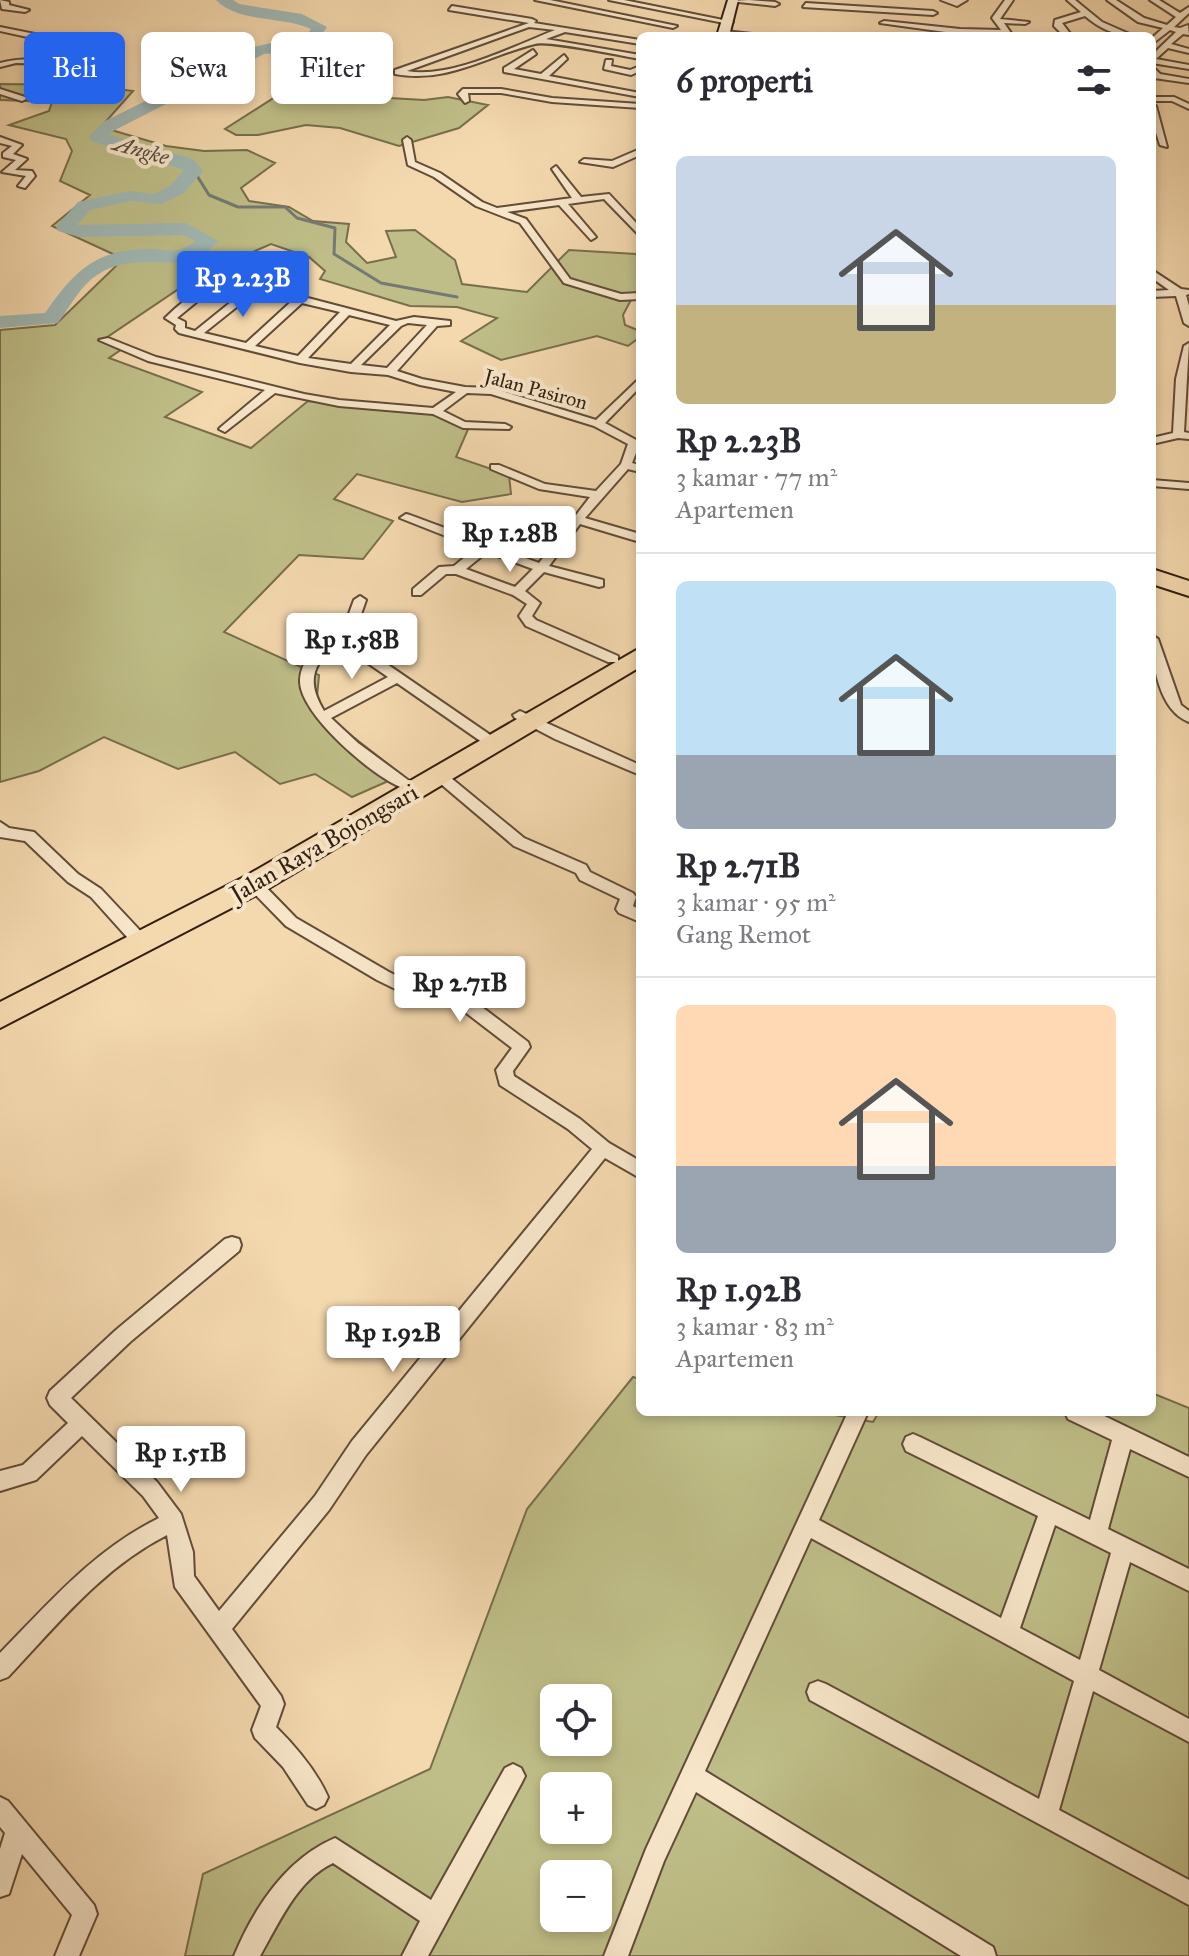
<!DOCTYPE html>
<html lang="id">
<meta charset="utf-8">
<style>
body{margin:0;font-family:"IM FELL Great Primer",serif;background:#f7f7f7;color:#2b2b33;height:100vh;display:flex;flex-direction:column;font-size:30px;white-space:nowrap}
*{box-sizing:border-box;margin:0}
p{font-size:26px;color:#7c7c81}
.icon{flex:none;width:44px;height:44px;fill:none;stroke:currentColor;stroke-width:2;stroke-linecap:round;stroke-linejoin:round}
.map{position:relative;flex:1;overflow:hidden}
.drawer{position:absolute;left:636px;top:32px;width:520px;height:1384px;display:flex;flex-direction:column;background:#fff;border-radius:12px;box-shadow:0 4px 12px #0003}
.drawer>*{flex:none}
.banner{position:absolute;left:24px;top:32px;width:492px;height:72px;display:flex;gap:16px}
.controls{position:absolute;left:540px;top:1684px;display:grid;gap:16px}
.controls a{display:grid;place-items:center;width:72px;height:72px;border-radius:12px;background:#fff;box-shadow:0 4px 12px #0003;font-size:40px}
.price{position:absolute;translate:-50% -68px;padding:0 18px;border-radius:8px;background:#fff;color:#222;font-size:26px;line-height:52px;filter:drop-shadow(0 2px 4px #0008)}
.price::after{content:'';position:absolute;left:50%;top:48px;width:24px;height:18px;margin-left:-12px;background:inherit;clip-path:polygon(0 0,100% 0,50% 100%)}
.price.selected{background:#2563eb;color:#fff}
ul{padding:0;list-style:none}
li{display:grid;align-content:center;gap:16px;height:424px;padding:0 40px}
li+li{border-top:2px solid #e1e1e2}
li span{display:grid;place-items:center;height:248px;border-radius:12px;color:#555}
li>.icon{margin-inline-start:auto}
span .icon{width:144px;height:144px;fill:#fffc;stroke-width:1}
li b{font-size:34px}
h2{display:flex;justify-content:space-between;align-items:center;height:96px;padding:0 40px;font-size:34px}
.pill{padding:0 28px;border-radius:12px;background:#fff;box-shadow:0 4px 12px #0003;font-size:28px;line-height:72px}
.pill.selected{background:#2563eb;color:#fff}
.map>svg:first-child{display:block}
.green{fill:#bfbe88;stroke:#786e4c;stroke-width:2;fill-rule:evenodd}
.lines{fill:none;stroke-linecap:round;stroke-linejoin:round}
.stream{stroke:#747a73;stroke-width:3}
.river{fill:#a0b8b5;fill-rule:evenodd}
.street-casing{stroke:#624c38;stroke-width:4}
.secondary-casing{stroke:#321e10;stroke-width:4}
.highway-casing{stroke:#321e10;stroke-width:4}
.street{fill:#f8e6ca;fill-rule:evenodd}
.secondary{fill:#f8e6ca;fill-rule:evenodd}
.highway{fill:#f4d8ae;fill-rule:evenodd}
.labels{text-anchor:middle;dominant-baseline:central;stroke-width:8;stroke-linejoin:round;paint-order:stroke}
.far-street-label{font-size:20px;fill:#321e10;stroke:#f8e6ca}
.far-water-label{font-size:22px;font-style:italic;fill:#534c42;stroke:#f8e6ca}
.street-label{font-size:24px;fill:#321e10;stroke:#f8e6ca}
</style>
<div class="map">
<svg width="1189" height="1956" viewBox="0 0 1189 1956">
<rect width="100%" height="100%" fill="#f4d8ae"/>
<filter id="stains"><feTurbulence type="fractalNoise" baseFrequency=".0025" numOctaves="4"/><feColorMatrix values="0 0 0 0 .2 0 0 0 0 .09 0 0 0 0 .02 0 0 0 .5 -.17"/></filter>
<radialGradient id="worn" r=".72"><stop offset=".6" stop-color="#630" stop-opacity="0"/><stop offset="1" stop-color="#630" stop-opacity=".3"/></radialGradient>
<!-- green -->
<path class="green" d="M 300,81 L 370,88 L 390,98 L 424,100 L 448,97 L 488,105 L 459,128 L 399,146 L 340,128 L 306,125 L 258,135 L 236,135 L 225,129 Z
M 0,84 L 86,85 L 133,91 L 101,127 L 166,146 L 204,151 L 247,150 L 275,163 L 241,188 L 249,201 L 289,207 L 313,221 L 349,224 L 346,242 L 367,263 L 396,257 L 386,231 L 415,230 L 455,260 L 462,284 L 527,292 L 569,250 L 636,254 L 640,259 L 640,296 L 632,298 L 623,315 L 625,325 L 640,331 L 640,337 L 628,346 L 597,336 L 501,360 L 461,341 L 497,318 L 457,307 L 410,306 L 320,279 L 325,271 L 309,257 L 271,244 L 198,276 L 103,340 L 125,347 L 109,358 L 202,392 L 165,417 L 251,448 L 308,401 L 432,412 L 469,427 L 456,457 L 509,475 L 511,494 L 462,502 L 357,474 L 334,499 L 393,521 L 363,559 L 299,555 L 224,632 L 319,675 L 316,708 L 402,775 L 352,797 L 315,774 L 280,784 L 235,752 L 178,769 L 104,737 L 39,771 L 0,782 L 0,330 L 55,325 L 116,266 L 113,254 L 52,226 L 90,195 L 60,181 L 72,151 L 66,139 L 9,125 L 49,111 L 52,102 L 0,100 Z
M 633,1377 L 640,1379 L 640,1412 L 818,1412 L 873,1422 L 879,1412 L 1152,1412 L 1152,1393 L 1189,1408 L 1189,1956 L 185,1956 L 203,1874 L 430,1769 L 527,1509 ZM 554,1698 L 598,1698 L 598,1742 L 554,1742 ZM 554,1786 L 598,1786 L 598,1830 L 554,1830 ZM 554,1874 L 598,1874 L 598,1918 L 554,1918 Z"/>
<g class="lines">
<!-- stream -->
<path class="stream" d="M 194,171 L 209,195 L 238,207 L 285,207 L 297,218 L 335,228 L 334,254 L 381,283 L 457,297"/>
<!-- river -->
<path class="river" d="M 216,0 L 233,0 L 239,4 L 302,14 L 327,27 L 310,51 L 264,54 L 115,130 L 109,135 L 193,159 L 203,171 L 184,193 L 162,204 L 130,201 L 90,210 L 77,225 L 186,223 L 218,241 C 185,282 140,246 97,275 C 80,286 70,307 58,323 L 0,328 L 0,316 L 45,313 C 74,272 94,250 147,249 C 172,249 174,256 196,241 L 183,235 L 79,237 L 58,231 L 56,227 L 78,202 L 130,191 L 154,194 L 171,185 L 184,170 L 91,141 L 89,137 L 103,122 L 254,47 L 279,41 L 301,43 L 311,29 C 282,16 238,23 216,0 Z"/>
<!-- street casing -->
<g class="street-casing">
<path id="street" d="M 0,0 L 9,2 L 9,5 L 29,10 L 25,12 L 2,9 Z
M 535,0 L 550,0 L 677,26 L 673,28 Z
M 609,0 L 624,0 L 733,22 L 729,24 Z
M 749,0 L 775,2 L 779,4 L 775,6 L 729,1 Z
M 941,0 L 967,0 L 957,6 Z
M 1005,0 L 1013,0 L 1000,19 L 1029,22 L 1025,24 L 1004,23 L 1013,36 L 960,34 L 880,23 L 884,21 L 960,29 L 1001,30 L 992,18 Z
M 1067,0 L 1075,0 L 1102,22 L 1134,36 C 1115,36 1099,28 1085,16 L 1062,23 L 1072,36 L 1064,36 L 1054,26 L 1055,20 L 1081,12 Z
M 1107,0 L 1116,0 L 1144,18 L 1167,25 L 1176,17 L 1150,0 L 1159,0 L 1180,13 L 1189,7 L 1189,13 L 1174,27 L 1180,28 L 1188,25 L 1189,35 L 1183,34 L 1171,44 L 1189,49 L 1189,53 L 1168,48 L 1156,59 L 1189,65 L 1189,69 L 1152,63 L 1152,55 L 1176,32 L 1170,30 L 1152,44 L 1152,38 L 1163,28 L 1138,22 Z
M 806,3 L 933,11 L 937,13 L 933,15 L 803,7 Z
M 452,6 L 532,19 L 536,21 L 534,23 L 640,40 L 640,44 L 565,32 L 546,39 L 640,55 L 640,59 C 621,56 549,40 535,44 C 487,56 446,84 395,74 L 395,70 L 529,23 L 449,10 ZM 529,27 L 555,30 C 514,46 451,79 407,71 Z
M 0,27 L 60,39 L 77,50 L 115,59 L 123,68 L 116,70 L 109,63 L 81,56 L 56,64 L 16,63 L 0,67 L 0,63 C 24,56 48,62 72,54 L 55,43 L 0,31 Z
M 725,31 L 752,34 L 756,36 L 722,35 Z
M 533,50 L 536,54 L 514,69 L 541,74 L 564,55 L 567,59 L 549,76 L 640,93 L 640,97 L 504,72 L 504,68 Z
M 606,60 L 612,60 L 611,66 L 630,70 L 640,66 L 640,71 L 631,75 L 604,69 Z
M 1152,66 L 1160,74 L 1189,79 L 1189,83 L 1154,78 Z
M 0,89 L 25,97 L 26,99 L 22,101 L 0,94 Z
M 463,89 L 501,89 L 552,98 L 640,104 L 640,108 L 552,102 L 501,93 L 468,93 L 469,101 L 465,103 L 458,94 Z
M 1152,97 L 1174,97 L 1189,104 L 1189,109 L 1172,101 L 1152,101 Z
M 1152,104 L 1156,106 L 1167,147 L 1160,145 L 1152,120 Z
M 0,137 L 22,145 L 13,154 L 27,159 L 15,170 L 32,171 L 35,176 L 25,188 L 18,186 L 26,176 L 2,172 L 16,160 L 3,157 L 3,153 L 12,146 L 0,143 Z
M 407,137 L 411,140 L 415,162 L 440,173 L 482,202 L 497,208 L 572,198 L 552,169 L 556,166 L 581,197 L 609,194 L 640,227 L 640,236 L 604,199 L 568,204 L 596,237 L 591,240 L 559,205 L 507,212 L 526,219 L 570,279 L 621,294 L 640,293 L 640,299 L 620,300 L 564,283 L 520,223 L 476,206 L 434,177 L 408,165 L 403,140 Z
M 640,149 L 640,155 L 613,167 L 580,162 L 584,159 L 612,161 Z
M 265,256 L 270,259 L 258,266 L 269,273 L 307,262 L 307,266 L 275,278 L 304,297 L 396,321 L 414,317 L 450,321 L 450,325 L 437,326 L 397,371 L 422,379 L 465,387 L 492,388 L 596,420 L 640,378 L 640,387 L 605,423 L 638,441 L 640,443 L 632,463 L 640,465 L 640,472 L 628,469 L 585,518 L 640,534 L 640,542 L 580,524 L 549,566 L 603,580 L 603,586 L 599,587 L 544,572 L 525,591 L 540,603 L 532,616 L 536,620 L 618,656 L 618,662 L 608,662 L 526,626 L 519,616 L 527,604 L 513,595 L 456,574 L 446,574 L 421,595 L 413,595 L 413,589 L 439,567 L 454,566 L 476,548 L 400,518 L 406,514 L 410,515 L 539,563 L 590,497 L 539,489 L 491,469 L 491,465 L 499,465 L 545,484 L 596,491 L 621,464 L 628,444 L 594,426 L 491,394 L 467,393 L 443,411 L 465,422 L 505,424 L 511,427 L 509,429 L 463,428 L 433,414 L 339,406 L 275,393 L 225,432 L 219,429 L 221,427 L 265,390 L 148,361 L 99,340 L 108,338 L 156,357 L 304,394 L 339,400 L 433,408 L 456,392 L 420,385 L 388,375 L 351,372 L 300,363 L 179,333 L 175,329 L 176,325 L 165,318 C 192,291 230,269 265,256 ZM 251,270 L 262,277 L 195,331 L 185,328 L 185,322 L 177,318 L 211,290 ZM 268,282 L 294,299 L 246,343 L 204,333 ZM 302,303 L 340,312 L 298,356 L 255,346 ZM 349,315 L 390,325 L 351,364 L 308,358 ZM 408,323 L 427,325 L 387,368 L 361,365 L 401,326 ZM 487,552 L 533,569 L 515,587 L 466,569 Z
M 1152,270 L 1181,289 L 1189,290 L 1189,294 L 1186,295 L 1189,306 L 1189,326 L 1184,323 L 1176,296 L 1152,297 L 1152,291 L 1169,290 L 1152,278 Z
M 1189,343 L 1184,432 L 1189,433 L 1189,439 L 1178,438 L 1152,444 L 1152,438 L 1173,433 L 1176,379 L 1184,346 Z
M 1152,480 L 1189,483 L 1189,489 L 1152,486 Z
M 360,596 L 366,600 L 352,640 L 499,741 L 501,744 L 499,747 L 489,747 L 397,683 L 331,718 L 358,743 L 408,780 L 410,783 L 408,786 L 403,788 C 374,778 298,713 300,680 C 301,662 313,650 324,638 L 298,624 L 299,621 L 309,621 L 341,635 L 354,600 ZM 334,642 L 340,644 L 388,677 L 324,711 C 306,681 313,667 334,642 Z
M 1152,635 L 1158,639 L 1181,705 L 1189,711 L 1189,722 C 1159,711 1152,664 1152,635 Z
M 520,711 L 640,765 L 640,775 L 555,739 L 515,718 L 513,715 Z
M 440,771 L 445,773 L 524,838 L 586,865 L 590,872 L 633,893 L 636,897 L 633,906 L 640,910 L 640,922 L 619,913 L 616,909 L 620,899 L 580,880 L 576,873 L 514,846 L 435,779 L 433,776 Z
M 0,822 L 9,828 L 34,832 L 78,874 L 101,889 L 147,938 L 149,942 L 147,946 L 135,946 L 91,897 L 68,882 L 25,841 L 0,837 Z
M 254,878 L 259,880 L 296,918 L 389,972 L 425,990 L 451,986 L 457,988 L 528,1042 L 530,1047 L 513,1071 L 514,1076 L 580,1119 L 609,1143 L 640,1161 L 640,1178 L 605,1158 L 366,1455 L 329,1510 L 232,1629 L 281,1696 L 284,1704 L 276,1727 C 296,1747 316,1770 328,1797 L 324,1805 L 316,1809 L 308,1805 L 283,1767 L 255,1738 L 252,1730 L 261,1706 L 175,1587 L 167,1535 C 102,1568 57,1625 8,1677 L 0,1680 L 0,1653 C 50,1602 94,1550 159,1518 L 143,1496 L 82,1436 L 36,1480 L 0,1491 L 0,1471 L 23,1465 L 68,1423 L 50,1405 L 47,1398 L 50,1391 L 116,1330 L 225,1239 L 232,1237 L 239,1239 L 241,1245 L 239,1251 L 130,1342 L 71,1398 L 157,1482 L 181,1514 L 193,1552 L 194,1576 L 219,1611 L 315,1496 L 352,1441 L 592,1149 L 568,1129 L 500,1085 L 496,1070 L 512,1048 L 448,999 L 424,1002 L 418,1000 L 377,980 L 286,926 L 249,888 L 246,884 L 249,880 Z
M 848,1412 L 868,1412 L 819,1520 L 1001,1618 L 1038,1516 L 906,1451 L 903,1444 L 906,1437 L 913,1434 L 920,1437 L 1090,1520 L 1112,1440 L 1068,1419 L 1065,1412 L 1096,1412 L 1189,1457 L 1189,1477 L 1130,1449 L 1108,1529 L 1189,1569 L 1189,1591 L 1130,1562 L 1099,1670 L 1189,1719 L 1189,1742 L 1093,1691 L 1059,1810 L 1189,1880 L 1189,1905 L 810,1700 L 807,1692 L 810,1684 L 818,1681 L 826,1684 L 1039,1799 L 1074,1681 L 811,1538 L 705,1771 L 993,1947 L 996,1956 L 961,1956 L 696,1792 L 664,1861 L 628,1956 L 604,1956 L 646,1849 ZM 1055,1525 L 1111,1553 L 1080,1660 L 1020,1628 Z
M 513,1764 L 521,1768 L 525,1776 L 521,1784 L 428,1956 L 402,1956 L 420,1921 L 333,1863 C 297,1880 279,1923 260,1956 L 234,1956 C 254,1908 286,1859 335,1838 L 431,1900 L 505,1768 Z
M 0,1797 L 8,1801 L 94,1905 L 97,1914 L 79,1956 L 55,1956 L 72,1915 L 22,1854 L 9,1894 L 0,1897 L 0,1849 L 5,1833 L 0,1827 Z"/>
</g>
<!-- secondary casing -->
<g class="secondary-casing">
<path id="secondary" d="M 728,0 L 738,0 L 729,36 L 717,36 Z"/>
</g>
<!-- highway casing -->
<g class="highway-casing">
<path id="highway" d="M 1152,569 L 1189,581 L 1189,596 L 1152,584 Z
M 640,648 L 640,667 L 264,891 L 0,1028 L 0,1002 L 244,877 Z"/>
</g>
<!-- street -->
<use href="#street" class="street"/>
<!-- secondary -->
<use href="#secondary" class="secondary"/>
<!-- highway -->
<use href="#highway" class="highway"/>
</g>
<g class="labels">
<!-- far-street labels -->
<g class="far-street-label">
<text transform="translate(536 389) rotate(15)">Jalan Pasiron</text>
</g>
<!-- far-water labels -->
<g class="far-water-label">
<text transform="translate(141 150) rotate(16)">Angke</text>
</g>
<!-- street labels -->
<g class="street-label">
<text transform="translate(324 843) rotate(-30)">Jalan Raya Bojongsari</text>
</g>
</g>
<rect width="100%" height="100%" filter="url(#stains)"/>
<rect width="100%" height="100%" fill="url(#worn)"/>
</svg>
<div class="controls">
<a><svg class="icon" aria-label="locate" viewBox="0 0 24 24"><circle cx="12" cy="12" r="6"/><path d="M12 2v4M12 18v4M2 12h4M18 12h4"/></svg></a>
<a>+</a>
<a>−</a>
</div>
<b class="price selected" style="left:243px;top:319px">Rp 2.23B</b>
<b class="price" style="left:510px;top:574px">Rp 1.28B</b>
<b class="price" style="left:352px;top:681px">Rp 1.58B</b>
<b class="price" style="left:460px;top:1024px">Rp 2.71B</b>
<b class="price" style="left:393px;top:1374px">Rp 1.92B</b>
<b class="price" style="left:181px;top:1494px">Rp 1.51B</b>
<div class="banner">
<a class="pill selected">Beli</a>
<a class="pill">Sewa</a>
<a class="pill">Filter</a>
</div>
<section class="drawer">
<h2>6 properti<svg class="icon" aria-label="filters" viewBox="0 0 24 24"><path d="M4 7h16M4 17h16"/><circle cx="9" cy="7" r="2"/><circle cx="15" cy="17" r="2"/></svg></h2>
<ul>
<li><span style="background:linear-gradient(#c9d6e8 60%,#c2b280 0)"><svg class="icon" aria-label="home" viewBox="0 0 24 24"><path d="M3 11l9-7 9 7M6 9v11h12V9"/></svg></span><div><b>Rp 2.23B</b><p>3 kamar · 77 m²</p><p>Apartemen</p></div></li>
<li><span style="background:linear-gradient(#bfe0f5 70%,#9aa5b1 0)"><svg class="icon" aria-label="home" viewBox="0 0 24 24"><path d="M3 11l9-7 9 7M6 9v11h12V9"/></svg></span><div><b>Rp 2.71B</b><p>3 kamar · 95 m²</p><p>Gang Remot</p></div></li>
<li><span style="background:linear-gradient(#ffd9b3 65%,#9aa5b1 0)"><svg class="icon" aria-label="home" viewBox="0 0 24 24"><path d="M3 11l9-7 9 7M6 9v11h12V9"/></svg></span><div><b>Rp 1.92B</b><p>3 kamar · 83 m²</p><p>Apartemen</p></div></li>
</ul>
</section>
</div>
